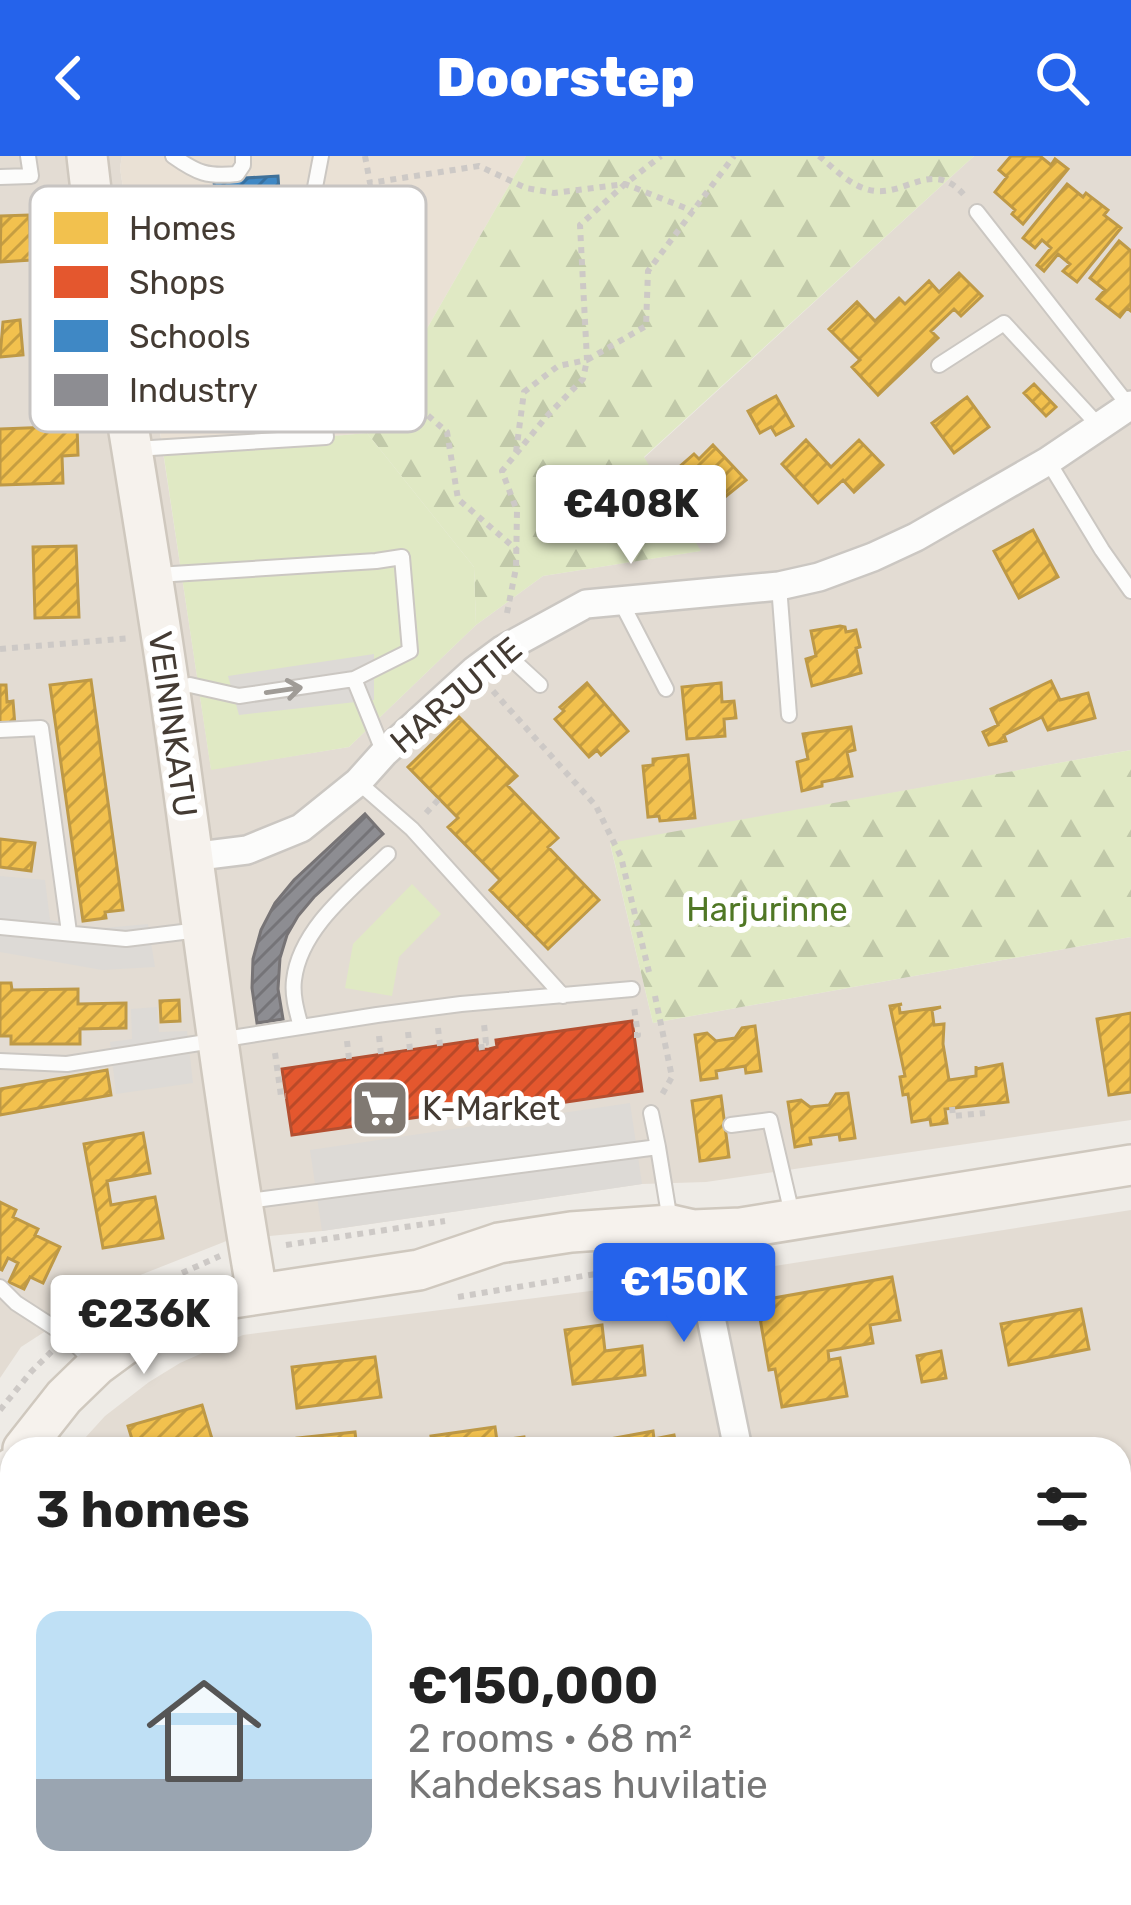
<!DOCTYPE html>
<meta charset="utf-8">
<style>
body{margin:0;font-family:Rubik,sans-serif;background:#f6f6f6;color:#222;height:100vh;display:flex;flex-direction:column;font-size:45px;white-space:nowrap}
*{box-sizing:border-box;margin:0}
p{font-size:39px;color:#767676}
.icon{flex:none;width:66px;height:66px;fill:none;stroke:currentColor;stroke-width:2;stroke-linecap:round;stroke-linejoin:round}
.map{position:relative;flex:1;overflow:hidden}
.sheet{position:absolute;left:0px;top:1281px;width:1131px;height:468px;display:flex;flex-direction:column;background:#fff;border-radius:36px 36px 0 0;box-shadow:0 3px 9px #0004}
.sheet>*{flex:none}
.price{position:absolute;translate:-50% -102px;padding:0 27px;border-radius:12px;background:#fff;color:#222;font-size:39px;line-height:78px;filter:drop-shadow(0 3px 6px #0008)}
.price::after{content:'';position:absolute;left:50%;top:72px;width:36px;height:27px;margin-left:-18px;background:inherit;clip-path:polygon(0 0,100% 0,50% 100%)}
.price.selected{background:#2563eb;color:#fff}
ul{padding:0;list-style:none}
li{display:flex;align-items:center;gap:36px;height:300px;padding:0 36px}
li+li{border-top:3px solid #e0e0e0}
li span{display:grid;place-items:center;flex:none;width:336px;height:240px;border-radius:24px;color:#555}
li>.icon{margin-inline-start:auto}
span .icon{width:144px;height:144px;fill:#fffc;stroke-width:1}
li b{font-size:51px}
h2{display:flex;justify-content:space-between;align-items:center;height:144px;padding:0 36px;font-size:51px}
header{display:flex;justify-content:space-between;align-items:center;height:156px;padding:0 36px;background:#2563eb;color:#fff;font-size:54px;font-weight:800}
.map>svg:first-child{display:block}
.residential{fill:#e3dcd3}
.education{fill:#eae1d5}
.forest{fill:url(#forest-firs)}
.green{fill:#e0e9c4}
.parking{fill:#dddad6}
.homes{fill:url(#homes-hatch);stroke:#be9946;stroke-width:3}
.shops{fill:url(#shops-hatch);stroke:#b44f30;stroke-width:3}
.schools{fill:url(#schools-hatch);stroke:#407199;stroke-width:3}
.industry{fill:url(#industry-hatch);stroke:#777476;stroke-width:3}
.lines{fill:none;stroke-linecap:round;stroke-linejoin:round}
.lane-casing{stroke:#cbc7c2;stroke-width:18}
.street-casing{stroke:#cbc7c2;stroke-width:32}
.secondary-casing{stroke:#cfc8be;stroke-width:44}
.path{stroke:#cdc9c6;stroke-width:6;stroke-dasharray:6 6;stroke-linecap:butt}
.lane{stroke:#fcfcfb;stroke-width:14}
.street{stroke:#fcfcfb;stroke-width:27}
.secondary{stroke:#f6f2ed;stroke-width:39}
.oneway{stroke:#a09c97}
.labels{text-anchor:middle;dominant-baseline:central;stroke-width:12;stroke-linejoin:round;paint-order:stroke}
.street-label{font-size:33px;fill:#443b33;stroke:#fff}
.park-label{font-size:33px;fill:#507725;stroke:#fff}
.poi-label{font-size:33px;fill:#443b33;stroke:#fff;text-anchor:start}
.key{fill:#fff;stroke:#c7c4c2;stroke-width:3}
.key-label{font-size:33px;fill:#443b33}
</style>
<header><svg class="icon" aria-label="back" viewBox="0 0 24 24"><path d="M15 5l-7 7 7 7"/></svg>Doorstep<svg class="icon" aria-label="search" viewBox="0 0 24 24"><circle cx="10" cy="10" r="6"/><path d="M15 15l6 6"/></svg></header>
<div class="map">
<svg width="1131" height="1749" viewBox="0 0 1131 1749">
<defs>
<pattern id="forest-firs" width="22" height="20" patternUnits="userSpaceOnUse" patternTransform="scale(3)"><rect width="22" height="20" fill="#e0e9c4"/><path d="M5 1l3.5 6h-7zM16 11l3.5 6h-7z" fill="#c1c9a9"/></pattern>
<pattern id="homes-hatch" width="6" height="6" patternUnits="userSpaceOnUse" patternTransform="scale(3)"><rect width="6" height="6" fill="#f2c14e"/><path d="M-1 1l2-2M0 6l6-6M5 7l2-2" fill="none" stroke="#c69e41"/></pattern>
<pattern id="shops-hatch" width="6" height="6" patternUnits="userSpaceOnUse" patternTransform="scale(3)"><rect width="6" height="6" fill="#e4572e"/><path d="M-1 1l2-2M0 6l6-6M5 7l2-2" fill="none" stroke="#ba4928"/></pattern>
<pattern id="schools-hatch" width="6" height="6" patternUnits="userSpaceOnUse" patternTransform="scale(3)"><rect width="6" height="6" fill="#3f88c5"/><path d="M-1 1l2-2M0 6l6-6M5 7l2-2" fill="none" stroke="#3670a1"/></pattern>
<pattern id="industry-hatch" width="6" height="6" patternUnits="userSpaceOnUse" patternTransform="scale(3)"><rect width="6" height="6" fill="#8d8d92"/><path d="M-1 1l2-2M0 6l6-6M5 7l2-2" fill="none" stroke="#757478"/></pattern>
</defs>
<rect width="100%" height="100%" fill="#eeebe6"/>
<!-- residential -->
<path class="residential" d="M 0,0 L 122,0 L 120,12 L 211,613 L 349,591 L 476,469 L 543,420 L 700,395 L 644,302 L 974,0 L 1131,0 L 1131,594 L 610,688 L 653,867 L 1131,781 L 1131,964 L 706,1026 L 642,1028 L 322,1075 L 229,1084 L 120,1127 L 21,1191 L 0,1222 Z
M 1131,1054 L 1131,1749 L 318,1749 L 315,1737 L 1119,1737 L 1119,1293 L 75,1293 L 105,1260 L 149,1226 L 180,1207 L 243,1179 L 724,1118 Z"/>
<!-- education -->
<path class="education" d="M 122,0 L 526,0 L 367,277 L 163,295 L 120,12 Z"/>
<!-- forest -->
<path class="forest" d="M 526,0 L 974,0 L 644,301 L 701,395 L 543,420 L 476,469 L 474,411 L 367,277 Z
M 1131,594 L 1131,781 L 653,867 L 610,687 Z
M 0,1415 L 12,1420 L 12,1737 L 315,1737 L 318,1749 L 0,1749 Z"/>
<!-- green -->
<path class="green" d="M 367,277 L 474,411 L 476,469 L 349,591 L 211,614 L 163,295 Z
M 412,728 L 441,758 L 399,801 L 392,840 L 345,832 L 353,788 Z"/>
<!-- parking -->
<path class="parking" d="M 374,498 L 374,544 L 239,559 L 228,520 Z
M 0,720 L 45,724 L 50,764 L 93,773 L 148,768 L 155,811 L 102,814 L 0,796 Z
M 157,851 L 159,876 L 187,875 L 193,927 L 116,938 L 110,886 L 132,883 L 131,853 Z
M 630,947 L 642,1028 L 322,1075 L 310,994 Z"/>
<!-- homes -->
<path class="homes" d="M 1011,0 L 1040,0 L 1051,9 L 1055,3 L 1068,13 L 1023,68 L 1012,58 L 1015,54 L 995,36 L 1007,21 L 999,14 Z
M 1067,28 L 1083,41 L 1086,37 L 1108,54 L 1104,59 L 1121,72 L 1077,126 L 1063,115 L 1070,108 L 1058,98 L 1044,115 L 1037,109 L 1051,92 L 1042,84 L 1035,92 L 1023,82 Z
M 29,59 L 31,104 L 0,106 L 1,60 Z
M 1119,85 L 1131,95 L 1131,155 L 1127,152 L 1120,161 L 1097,143 L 1105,134 L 1090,122 Z
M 959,117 L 982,140 L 961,160 L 954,153 L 931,175 L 938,182 L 878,239 L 852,211 L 860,204 L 829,173 L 857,146 L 875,165 L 899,142 L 905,148 L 929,125 L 939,136 Z
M 20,164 L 23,199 L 0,201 L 3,166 Z
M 1034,228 L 1056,251 L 1046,260 L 1024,237 Z
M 776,240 L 793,270 L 776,279 L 771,271 L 760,277 L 748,255 Z
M 967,241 L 989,271 L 954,297 L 932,267 Z
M 77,270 L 78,299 L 62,300 L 63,327 L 0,329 L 0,273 Z
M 806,284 L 831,311 L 859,284 L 883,309 L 854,336 L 843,324 L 818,347 L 782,308 Z
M 713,289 L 746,324 L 710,353 L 677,313 L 694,298 L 699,303 Z
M 1033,374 L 1058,421 L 1019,442 L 994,395 Z
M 76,390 L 79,461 L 35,462 L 33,391 Z
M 840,470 L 845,471 L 846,476 L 856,474 L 860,491 L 856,492 L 861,517 L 812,530 L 806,503 L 816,500 L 811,475 Z
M 91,524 L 123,754 L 105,756 L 106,762 L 83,765 L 50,529 Z
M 1051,525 L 1060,544 L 1088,537 L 1095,562 L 1048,574 L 1042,561 L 1004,579 L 1006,585 L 989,589 L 983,576 L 998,569 L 991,553 Z
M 587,527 L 628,575 L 601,599 L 597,594 L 589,601 L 555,563 L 564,555 L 560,551 Z
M 721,527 L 722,546 L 734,545 L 736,562 L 724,563 L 725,580 L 687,583 L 682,531 Z
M 0,529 L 6,529 L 7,546 L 13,545 L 15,570 L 0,571 Z
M 459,561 L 517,620 L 507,629 L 558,682 L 548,691 L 599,744 L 548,793 L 490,734 L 500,724 L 448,671 L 458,662 L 408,611 Z
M 851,571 L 855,594 L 847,596 L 852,620 L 822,626 L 822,630 L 802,635 L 797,606 L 808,603 L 803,578 Z
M 688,599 L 695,662 L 660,665 L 659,660 L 648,661 L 643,610 L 653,609 L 653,603 Z
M 0,683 L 35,687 L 31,715 L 0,711 Z
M 0,827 L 11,827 L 12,834 L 78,833 L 78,848 L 126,847 L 126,872 L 80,873 L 80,888 L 11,888 L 11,880 L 0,880 Z
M 179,844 L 180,865 L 161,866 L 160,845 Z
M 902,848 L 899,849 L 900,857 L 941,851 L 932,854 L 934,869 L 944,868 L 943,888 L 949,924 L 976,920 L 976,910 L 976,913 L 1002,908 L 1008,946 L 945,953 L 947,967 L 931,969 L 930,963 L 912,966 L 908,938 L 903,939 L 900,921 L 905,920 L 890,850 Z
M 1131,857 L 1131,936 L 1109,939 L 1097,863 Z
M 755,870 L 761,915 L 746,917 L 745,910 L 716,915 L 717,922 L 701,924 L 695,879 L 707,877 L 716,885 L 735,882 L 742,872 Z
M 107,914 L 111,939 L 0,959 L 0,933 Z
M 848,937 L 855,982 L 840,984 L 839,978 L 810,982 L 811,988 L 795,991 L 788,946 L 801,944 L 810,951 L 829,949 L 836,938 Z
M 721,940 L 729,1001 L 700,1005 L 692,945 Z
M 143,977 L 150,1017 L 107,1025 L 111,1049 L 155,1041 L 163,1082 L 103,1092 L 84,988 Z
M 0,1046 L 16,1054 L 13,1061 L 38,1073 L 35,1079 L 60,1091 L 43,1127 L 30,1121 L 24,1133 L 9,1126 L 18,1107 L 8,1102 L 2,1114 L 0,1113 Z
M 892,1121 L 900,1164 L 870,1169 L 873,1187 L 828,1195 L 829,1204 L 840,1202 L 847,1240 L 782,1251 L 775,1213 L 769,1214 L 757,1145 Z
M 1081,1153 L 1089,1193 L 1009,1209 L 1001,1168 Z
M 602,1169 L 605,1195 L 642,1190 L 645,1219 L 573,1228 L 565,1174 Z
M 941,1195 L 946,1222 L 922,1226 L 917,1200 Z
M 375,1201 L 381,1241 L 297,1252 L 292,1211 Z
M 202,1249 L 215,1293 L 135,1293 L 128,1270 Z
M 495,1271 L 497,1285 L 524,1281 L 526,1293 L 433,1293 L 431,1280 Z
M 653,1275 L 654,1283 L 674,1279 L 677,1293 L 612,1293 L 610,1283 Z
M 355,1276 L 357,1293 L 298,1293 L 297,1282 Z
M 89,1737 L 131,1737 L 125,1749 L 87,1749 L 84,1748 Z"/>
<!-- shops -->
<path class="shops" d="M 632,865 L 642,935 L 498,956 L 497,950 L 292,979 L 282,913 L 477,884 L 478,894 L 489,893 L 497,891 L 496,884 Z"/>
<!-- schools -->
<path class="schools" d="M 278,20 L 288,173 L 299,172 L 303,228 L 291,229 L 292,239 L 260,241 L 260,245 L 208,249 L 208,243 L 183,244 L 169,46 L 215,42 L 214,24 Z"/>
<!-- industry -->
<path class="industry" d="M 365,658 L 383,678 L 314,741 L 298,760 L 287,779 L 280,802 L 278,833 L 283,863 L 257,867 L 252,832 L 253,803 L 261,774 L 275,747 L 294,724 Z"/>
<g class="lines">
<!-- lane casing -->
<g class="lane-casing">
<path id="lane" d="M 173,0 C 197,17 207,21 237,18 L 243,9 L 243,0
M 0,21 L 31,20 L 28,0
M 977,56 L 1129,250
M 939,209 L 1004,167 L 1099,270
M 135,293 L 326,281 L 306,78 L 321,0
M 1048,305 L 1102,394 L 1131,435
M 157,419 L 376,405 L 402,401 L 410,495 L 354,523
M 779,430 L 789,559
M 620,444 L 666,533
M 502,494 L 540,529
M 175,533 L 190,529 L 239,540 L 354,523 L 384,597
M 0,574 L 41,572 L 69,776
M 358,626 L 412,673 L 563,840
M 0,771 L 126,783 L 199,774
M 301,871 C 297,856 292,840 294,824 C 300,772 353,732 388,698
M 0,905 L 67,908 L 377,859 L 461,848 L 632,833
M 651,957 L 658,991
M 731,969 L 770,964 L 792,1058
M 248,1045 L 658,991 L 670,1065
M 0,1131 L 16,1147 L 67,1180 L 93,1206"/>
</g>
<!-- street casing -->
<g class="street-casing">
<path id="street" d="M 191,701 L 247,694 L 301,672 L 358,626 L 384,597 L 475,514 L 502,494 L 586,448 L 779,430 L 819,421 L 873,401 L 916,381 L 1048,305 L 1131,249
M 693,1074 L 738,1293
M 825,1737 L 827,1749"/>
</g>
<!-- secondary casing -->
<g class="secondary-casing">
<path id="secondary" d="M 87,0 L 94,60 C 119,217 146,373 169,530 C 198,732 222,935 257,1137
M 23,1293 L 64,1241 L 97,1209 L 131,1184 L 186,1156 L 220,1144 L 419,1114 L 499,1087 L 571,1076 L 671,1069 L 693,1074 L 741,1072 L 1131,1009
M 0,1333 L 12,1312"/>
</g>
<!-- path -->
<path class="path" d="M 365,0 L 370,27 L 479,10 L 526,32 L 554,37 L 625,28 L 693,55
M 819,0 C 836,14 853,33 876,35 C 908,38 934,3 965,40
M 343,254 L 379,270 L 418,251 L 447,276 L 458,343 L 517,394
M 516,296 L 524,236 L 558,210 L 587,204 L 580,69 L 625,28 L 661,0
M 507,457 L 516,412 L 517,355 L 502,315 L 546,261 L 583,223 L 587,204 L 646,170 L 648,115 L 734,0
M 0,493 L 131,482
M 493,535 L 596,650 L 621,701 L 649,816
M 426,657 L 439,643
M 655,840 L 672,921 L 660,942
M 438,872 L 440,890
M 408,876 L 410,894
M 634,879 L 638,879 L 634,851
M 379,880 L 381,898
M 347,885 L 349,903
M 482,894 L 481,887 L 486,887 L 484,868
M 275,897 L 281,940 L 286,940
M 952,951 L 953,960 L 985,957
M 286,1089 L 445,1065
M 182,1117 L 220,1100
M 458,1141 L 619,1114 L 670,1108
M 0,1254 L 31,1216 L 53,1194
M 0,1387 L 10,1368"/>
<!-- lane -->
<use href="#lane" class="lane"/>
<!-- street -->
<use href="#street" class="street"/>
<!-- secondary -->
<use href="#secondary" class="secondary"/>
</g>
<!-- one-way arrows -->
<defs><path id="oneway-shaft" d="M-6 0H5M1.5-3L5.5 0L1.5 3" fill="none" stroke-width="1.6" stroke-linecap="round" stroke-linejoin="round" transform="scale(3)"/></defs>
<use class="oneway" href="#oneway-shaft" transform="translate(284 534) rotate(-8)"/>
<!-- icons -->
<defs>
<g id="supermarket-square" transform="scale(3)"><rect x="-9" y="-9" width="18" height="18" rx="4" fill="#807972" stroke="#fff"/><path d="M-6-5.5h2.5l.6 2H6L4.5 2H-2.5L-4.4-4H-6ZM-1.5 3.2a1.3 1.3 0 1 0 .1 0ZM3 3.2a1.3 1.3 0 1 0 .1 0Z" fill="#fff"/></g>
</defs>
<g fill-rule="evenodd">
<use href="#supermarket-square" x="380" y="952"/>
</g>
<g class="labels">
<!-- street labels -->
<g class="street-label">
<text transform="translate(456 539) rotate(-40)">HARJUTIE</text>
<text transform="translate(173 568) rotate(82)">VEININKATU</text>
</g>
<!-- park labels -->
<g class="park-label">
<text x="767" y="753">Harjurinne</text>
</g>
<!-- poi labels -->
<g class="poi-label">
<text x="422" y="952">K-Market</text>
</g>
</g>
<!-- legend -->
<rect x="30" y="30" width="396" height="246" rx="18" class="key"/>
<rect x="54" y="56" width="54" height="32" fill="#f2c14e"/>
<rect x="54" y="110" width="54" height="32" fill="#e4572e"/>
<rect x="54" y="164" width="54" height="32" fill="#3f88c5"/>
<rect x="54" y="218" width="54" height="32" fill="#8d8d92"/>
<g class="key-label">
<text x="129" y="84">Homes</text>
<text x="129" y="138">Shops</text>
<text x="129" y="192">Schools</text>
<text x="129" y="246">Industry</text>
</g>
</svg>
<b class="price" style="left:631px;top:411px">€408K</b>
<b class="price selected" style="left:684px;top:1189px">€150K</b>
<b class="price" style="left:144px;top:1221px">€236K</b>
<section class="sheet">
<h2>3 homes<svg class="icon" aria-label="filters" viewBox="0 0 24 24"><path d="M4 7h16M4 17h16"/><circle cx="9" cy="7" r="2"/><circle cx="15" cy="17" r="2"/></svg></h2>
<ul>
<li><span style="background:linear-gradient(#bfe0f5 70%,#9aa5b1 0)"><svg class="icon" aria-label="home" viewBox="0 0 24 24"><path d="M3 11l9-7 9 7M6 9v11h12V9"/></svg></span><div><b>€150,000</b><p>2 rooms · 68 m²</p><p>Kahdeksas huvilatie</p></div></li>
</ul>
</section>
</div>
